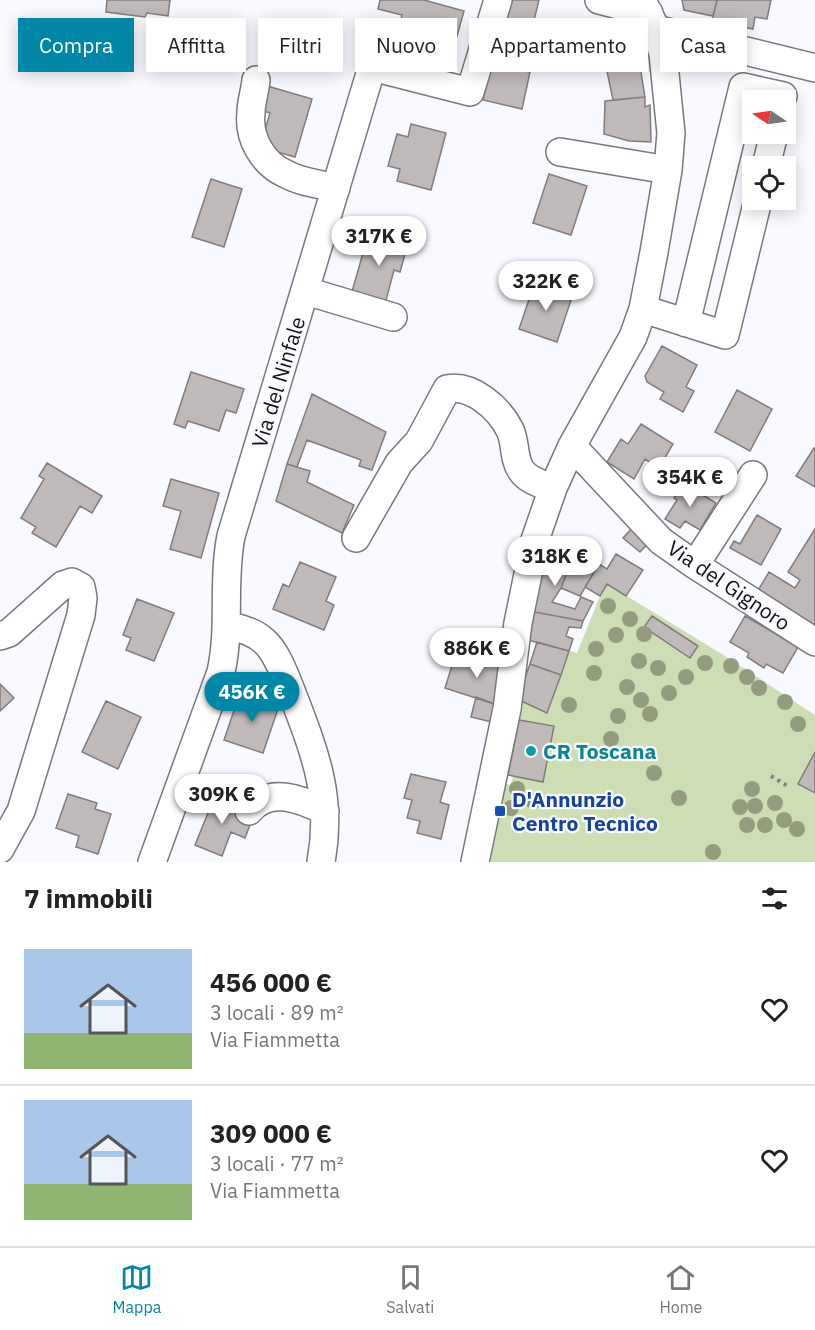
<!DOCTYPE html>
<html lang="it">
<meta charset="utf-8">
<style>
body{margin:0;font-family:"IBM Plex Sans",sans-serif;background:#f6f6f6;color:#222;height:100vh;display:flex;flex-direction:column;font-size:22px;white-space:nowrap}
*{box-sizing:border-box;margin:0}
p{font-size:20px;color:#767676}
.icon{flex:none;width:33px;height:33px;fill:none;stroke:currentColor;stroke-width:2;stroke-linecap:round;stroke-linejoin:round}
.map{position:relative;height:862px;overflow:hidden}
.drawer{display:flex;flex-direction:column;background:#fff;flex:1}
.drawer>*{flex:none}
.banner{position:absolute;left:18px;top:18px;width:780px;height:54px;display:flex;gap:12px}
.needle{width:39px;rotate:283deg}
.fabs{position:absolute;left:742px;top:90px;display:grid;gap:12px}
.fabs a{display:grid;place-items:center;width:54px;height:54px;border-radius:0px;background:#fff;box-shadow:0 3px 15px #0003;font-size:30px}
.price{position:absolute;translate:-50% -51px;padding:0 14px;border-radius:21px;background:#fff;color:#222;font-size:20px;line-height:39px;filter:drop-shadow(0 2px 3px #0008)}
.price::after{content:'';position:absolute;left:50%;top:36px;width:18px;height:14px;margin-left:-9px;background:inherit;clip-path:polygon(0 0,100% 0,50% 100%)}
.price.on{background:#0086a7;color:#fff}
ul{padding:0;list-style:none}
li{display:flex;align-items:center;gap:18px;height:150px;padding:0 24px}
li+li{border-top:2px solid #e0e0e0}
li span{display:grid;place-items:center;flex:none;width:168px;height:120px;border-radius:0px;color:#555}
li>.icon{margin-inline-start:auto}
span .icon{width:72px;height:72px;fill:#fffc;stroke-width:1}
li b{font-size:26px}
h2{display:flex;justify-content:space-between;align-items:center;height:72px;padding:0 24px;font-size:26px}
.tag{padding:0 21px;border-radius:0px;background:#fff;box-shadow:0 3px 15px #0003;font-size:21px;line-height:54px}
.tag.on{background:#0086a7;color:#fff}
.tabs{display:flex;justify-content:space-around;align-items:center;height:84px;border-top:2px solid #e0e0e0;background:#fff;font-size:16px;color:#767676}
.tabs a{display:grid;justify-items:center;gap:3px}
.tabs .on{color:#0086a7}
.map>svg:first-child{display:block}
.green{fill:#cedeb4}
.building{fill:#bfbab9;stroke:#827c7c;stroke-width:1.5}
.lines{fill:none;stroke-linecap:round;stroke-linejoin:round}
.minor-casing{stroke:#78797d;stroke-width:30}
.path{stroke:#808084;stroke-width:4;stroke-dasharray:3 4.5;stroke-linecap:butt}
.minor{stroke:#fff;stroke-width:27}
.tree{fill:#939d7d}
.culture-dot{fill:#0f9aa8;stroke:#f9faff;stroke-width:2}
.transit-dot{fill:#1a4fb4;stroke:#f9faff;stroke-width:2}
.labels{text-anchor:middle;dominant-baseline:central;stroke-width:4.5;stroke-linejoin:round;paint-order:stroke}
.street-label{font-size:21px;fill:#131315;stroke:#f9faff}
.culture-label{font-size:21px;font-weight:bold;fill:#0d838f;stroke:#f9faff;text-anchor:start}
.transit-label{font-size:21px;font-weight:bold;fill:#164399;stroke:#f9faff;text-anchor:start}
</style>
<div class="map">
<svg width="815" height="862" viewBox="0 0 815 862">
<rect width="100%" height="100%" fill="#f9faff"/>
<!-- green -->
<path class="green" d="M 607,584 L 725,656 L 815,715 L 815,862 L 490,862 L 506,784 L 511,785 L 513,776 L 508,775 L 523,705 L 517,699 L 537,642 L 577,653 L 600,596 Z"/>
<!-- building -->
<path class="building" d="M 107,0 L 170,0 L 168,16 L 147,13 L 145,17 L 106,12 Z
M 380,0 L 424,0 L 464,11 L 457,36 L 424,27 L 418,50 L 394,44 L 402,15 L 378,9 Z
M 503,0 L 539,0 L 524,61 L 490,53 Z
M 682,0 L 717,0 L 713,16 L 684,10 Z
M 717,0 L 771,0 L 767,19 L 755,17 L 753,29 L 712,21 Z
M 547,20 L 564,24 L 562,31 L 545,27 Z
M 634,30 L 645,97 L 613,100 L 600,38 Z
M 492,63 L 530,72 L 522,109 L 483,100 Z
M 264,85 L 312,99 L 295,157 L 260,147 L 270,113 L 257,109 Z
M 645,97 L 645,107 L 650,105 L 651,142 L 629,141 L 604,134 L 605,101 Z
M 411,124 L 446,133 L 431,190 L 397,181 L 400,169 L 388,166 L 397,134 L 408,137 Z
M 549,174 L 587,186 L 571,235 L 533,223 Z
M 211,179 L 242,189 L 224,247 L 192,237 Z
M 378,232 L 409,240 L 400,272 L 394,270 L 385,304 L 351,295 L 367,239 L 376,241 Z
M 535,282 L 573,294 L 557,342 L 519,329 Z
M 662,346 L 697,365 L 686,387 L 694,391 L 683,412 L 660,399 L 664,392 L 647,382 L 645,376 Z
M 191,372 L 244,389 L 236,413 L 226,410 L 219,431 L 188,421 L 185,428 L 174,424 Z
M 737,390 L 772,409 L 750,451 L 715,432 Z
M 312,394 L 386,432 L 372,470 L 359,466 L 361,460 L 307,440 L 297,467 L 287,464 Z
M 641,424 L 673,444 L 659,468 L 645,459 L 634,479 L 607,462 L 621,439 L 628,444 Z
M 814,448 L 815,448 L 815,487 L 796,476 Z
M 47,463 L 102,496 L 92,513 L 80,506 L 56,547 L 32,533 L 36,527 L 21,518 L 44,479 L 39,476 Z
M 287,464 L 310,471 L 307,482 L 354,505 L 342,533 L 276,501 Z
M 171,479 L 219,493 L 201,558 L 170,549 L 181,511 L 163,506 Z
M 683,483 L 716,503 L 700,530 L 685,521 L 680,528 L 665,519 L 677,500 L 674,498 Z
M 757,515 L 781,529 L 761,565 L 730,548 L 734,541 L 740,544 Z
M 635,525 L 652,539 L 640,552 L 623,538 Z
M 815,529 L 815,635 L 754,597 L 769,572 L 795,588 L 800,580 L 788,572 Z
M 543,545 L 572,559 L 561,588 L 552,602 L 575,609 L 581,597 L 593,602 L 583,621 L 529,611 Z
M 576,550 L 599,564 L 580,596 L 561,588 Z
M 616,554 L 643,570 L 626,596 L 607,584 L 600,596 L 585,587 L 599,564 L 607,569 Z
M 300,562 L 336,577 L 326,601 L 334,605 L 324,630 L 273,609 L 283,584 L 289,587 Z
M 137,599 L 174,613 L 154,661 L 126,650 L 131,638 L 123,635 Z
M 529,611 L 583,621 L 581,628 L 569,627 L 566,636 L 573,639 L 569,651 L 524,639 Z
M 652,616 L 698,646 L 690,658 L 644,627 Z
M 745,616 L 798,647 L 783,673 L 766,664 L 764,668 L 747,657 L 749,653 L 730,642 Z
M 537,642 L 569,651 L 561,675 L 530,664 Z
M 456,653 L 505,667 L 500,706 L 445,688 Z
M 530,664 L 561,675 L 547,713 L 517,699 Z
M 0,684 L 14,698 L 0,711 Z
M 240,693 L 279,706 L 263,753 L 224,740 Z
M 476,697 L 500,706 L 496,723 L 471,717 Z
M 106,701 L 141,717 L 118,769 L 82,752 Z
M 519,720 L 554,726 L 543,782 L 508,775 Z
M 815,752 L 815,793 L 798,784 Z
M 411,774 L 446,782 L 440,802 L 449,805 L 441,839 L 417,833 L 420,821 L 407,818 L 412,800 L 404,798 Z
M 216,793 L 237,801 L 233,809 L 253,817 L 245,838 L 231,832 L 222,856 L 195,845 Z
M 68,794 L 97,803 L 95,809 L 111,814 L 98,854 L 76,847 L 79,836 L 56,828 Z"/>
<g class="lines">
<!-- minor casing -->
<g class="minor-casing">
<path id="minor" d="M 599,0 L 649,13
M 656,29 L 815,68
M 256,80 C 255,91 251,102 251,113 C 248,138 263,164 286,174 C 300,182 320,184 336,188
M 560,152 L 668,170
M 766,166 L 774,134
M 306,291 L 393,317
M 643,309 L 725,335 L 758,200
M 686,323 L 743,87 L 783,96
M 572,446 L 661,541 L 695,565 L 815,642
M 356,538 L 399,463 L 419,441 L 447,389 C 472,384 499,408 510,430 C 516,442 513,458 521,470 C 528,481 542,484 553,488
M 695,565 L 753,475
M 227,625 C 241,629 253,631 264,641 C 277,652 286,678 292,693 C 315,753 333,797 321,862
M 0,636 L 9,633 L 63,585 L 72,582 L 81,587 L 83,598 L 81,615 L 21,811 L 0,849
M 249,811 C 269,786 301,799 325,811
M 152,862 L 221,672 C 231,627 222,582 231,536 L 372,67 L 470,92 L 498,0
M 475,862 L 507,709 L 518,623 L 535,540 L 553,488 L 572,446 L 633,337 L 643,309 L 654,252 L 668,170 L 671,133 L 663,54 L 656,29 L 642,0"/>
</g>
<!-- path -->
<path class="path" d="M 771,776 L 789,787"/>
<!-- minor -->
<use href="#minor" class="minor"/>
</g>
<!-- trees -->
<g class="tree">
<circle cx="608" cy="606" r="8"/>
<circle cx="630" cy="619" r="8"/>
<circle cx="644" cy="634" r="8"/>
<circle cx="616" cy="635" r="8"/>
<circle cx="596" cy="649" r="8"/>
<circle cx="639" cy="661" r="8"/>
<circle cx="705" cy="663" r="8"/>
<circle cx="731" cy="666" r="8"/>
<circle cx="658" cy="668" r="8"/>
<circle cx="594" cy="673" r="8"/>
<circle cx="686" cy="677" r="8"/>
<circle cx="747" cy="677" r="8"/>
<circle cx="627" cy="687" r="8"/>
<circle cx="759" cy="688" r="8"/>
<circle cx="669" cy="693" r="8"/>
<circle cx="641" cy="700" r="8"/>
<circle cx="785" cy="702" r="8"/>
<circle cx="569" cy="705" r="8"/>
<circle cx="650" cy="714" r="8"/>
<circle cx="618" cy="716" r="8"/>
<circle cx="798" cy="724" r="8"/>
<circle cx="611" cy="739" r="8"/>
<circle cx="654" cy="773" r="8"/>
<circle cx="517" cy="789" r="8"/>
<circle cx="752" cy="789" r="8"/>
<circle cx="679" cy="798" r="8"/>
<circle cx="533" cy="801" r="8"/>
<circle cx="775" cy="803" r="8"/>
<circle cx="755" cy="806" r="8"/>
<circle cx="740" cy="807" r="8"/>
<circle cx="511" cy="808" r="8"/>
<circle cx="784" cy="820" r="8"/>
<circle cx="747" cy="825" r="8"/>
<circle cx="765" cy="825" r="8"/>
<circle cx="797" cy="829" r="8"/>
<circle cx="713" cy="852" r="8"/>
</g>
<!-- markers -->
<circle class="culture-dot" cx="531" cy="751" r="6"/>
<rect class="transit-dot" x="494" y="805" width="12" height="12" rx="3"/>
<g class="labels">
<!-- street labels -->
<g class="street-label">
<text transform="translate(278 382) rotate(-73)">Via del Ninfale</text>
<text transform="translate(729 585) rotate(34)">Via del Gignoro</text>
</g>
<!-- culture labels -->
<g class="culture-label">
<text x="543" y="751">CR Toscana</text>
</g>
<!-- transit labels -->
<g class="transit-label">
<text x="512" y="799">D'Annunzio<tspan x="512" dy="24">Centro Tecnico</tspan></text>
</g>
</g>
</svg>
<div class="fabs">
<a><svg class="needle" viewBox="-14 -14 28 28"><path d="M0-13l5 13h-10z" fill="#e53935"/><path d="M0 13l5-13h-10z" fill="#767676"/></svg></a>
<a><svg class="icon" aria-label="locate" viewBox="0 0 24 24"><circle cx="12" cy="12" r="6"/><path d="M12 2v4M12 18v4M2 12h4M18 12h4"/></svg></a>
</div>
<b class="price" style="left:379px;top:267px">317K €</b>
<b class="price" style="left:546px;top:312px">322K €</b>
<b class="price" style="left:690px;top:508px">354K €</b>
<b class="price" style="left:555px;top:587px">318K €</b>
<b class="price" style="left:477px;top:679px">886K €</b>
<b class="price on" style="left:252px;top:723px">456K €</b>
<b class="price" style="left:222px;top:825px">309K €</b>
<div class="banner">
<a class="tag on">Compra</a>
<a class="tag">Affitta</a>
<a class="tag">Filtri</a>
<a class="tag">Nuovo</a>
<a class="tag">Appartamento</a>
<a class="tag">Casa</a>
</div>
</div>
<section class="drawer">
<h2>7 immobili<svg class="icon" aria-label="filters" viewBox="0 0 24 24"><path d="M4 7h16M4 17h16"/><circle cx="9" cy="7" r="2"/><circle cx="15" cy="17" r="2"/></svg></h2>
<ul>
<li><span style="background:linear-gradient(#a9c7e8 70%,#8fb573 0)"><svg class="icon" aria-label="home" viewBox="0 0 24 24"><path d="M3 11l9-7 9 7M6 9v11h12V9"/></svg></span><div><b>456 000 €</b><p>3 locali · 89 m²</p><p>Via Fiammetta</p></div><svg class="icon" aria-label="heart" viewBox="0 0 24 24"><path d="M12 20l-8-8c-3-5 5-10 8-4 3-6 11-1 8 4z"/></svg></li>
<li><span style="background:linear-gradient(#a9c7e8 70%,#8fb573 0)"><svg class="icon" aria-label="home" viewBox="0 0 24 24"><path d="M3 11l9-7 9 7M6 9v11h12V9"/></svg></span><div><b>309 000 €</b><p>3 locali · 77 m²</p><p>Via Fiammetta</p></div><svg class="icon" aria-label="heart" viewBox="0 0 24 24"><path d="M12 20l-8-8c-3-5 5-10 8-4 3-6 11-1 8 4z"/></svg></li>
</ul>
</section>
<nav class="tabs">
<a class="on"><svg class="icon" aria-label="map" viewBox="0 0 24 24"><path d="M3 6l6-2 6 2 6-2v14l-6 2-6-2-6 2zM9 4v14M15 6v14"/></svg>Mappa</a>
<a><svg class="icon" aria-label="saved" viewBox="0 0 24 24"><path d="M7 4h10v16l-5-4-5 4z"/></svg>Salvati</a>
<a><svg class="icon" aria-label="home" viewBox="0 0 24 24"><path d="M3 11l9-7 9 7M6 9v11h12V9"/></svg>Home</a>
</nav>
